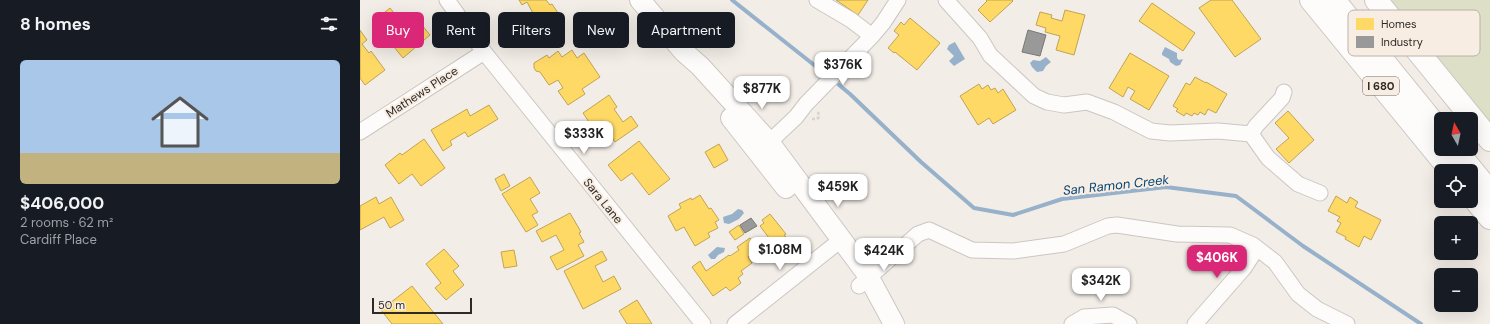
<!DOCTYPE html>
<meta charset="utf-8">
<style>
body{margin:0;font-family:"DM Sans",sans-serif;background:#242831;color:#f1f3f6;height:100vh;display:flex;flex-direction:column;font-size:15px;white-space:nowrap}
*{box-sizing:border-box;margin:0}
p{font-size:13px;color:#9ea1a6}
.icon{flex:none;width:22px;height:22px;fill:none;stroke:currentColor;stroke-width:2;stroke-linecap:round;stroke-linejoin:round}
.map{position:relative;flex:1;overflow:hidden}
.sheet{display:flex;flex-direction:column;background:#171b24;width:360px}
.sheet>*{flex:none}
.hud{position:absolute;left:12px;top:12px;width:380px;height:36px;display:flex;gap:8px}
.needle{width:26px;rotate:351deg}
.fabs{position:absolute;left:1074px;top:112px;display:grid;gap:8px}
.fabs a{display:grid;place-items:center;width:44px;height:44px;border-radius:6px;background:#171b24;box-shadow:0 4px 16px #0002;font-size:20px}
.scale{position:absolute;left:12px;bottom:10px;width:100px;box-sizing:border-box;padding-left:4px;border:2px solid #2e2a26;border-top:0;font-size:11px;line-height:14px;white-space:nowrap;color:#2e2a26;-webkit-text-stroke:3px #f8ede2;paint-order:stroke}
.price{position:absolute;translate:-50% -34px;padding:0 9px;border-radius:8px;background:#fff;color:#222;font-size:13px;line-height:26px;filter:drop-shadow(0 1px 2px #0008)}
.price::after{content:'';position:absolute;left:50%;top:24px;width:12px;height:9px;margin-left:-6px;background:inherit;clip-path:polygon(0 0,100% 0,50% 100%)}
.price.on{background:#db2777;color:#fff}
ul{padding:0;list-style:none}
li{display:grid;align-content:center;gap:8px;height:212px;padding:0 20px}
li span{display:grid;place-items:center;height:124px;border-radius:6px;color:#555}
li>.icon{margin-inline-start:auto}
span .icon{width:72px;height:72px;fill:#fffc;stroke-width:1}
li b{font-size:17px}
h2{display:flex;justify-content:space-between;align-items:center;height:48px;padding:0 20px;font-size:17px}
.chip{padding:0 14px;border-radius:6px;background:#171b24;box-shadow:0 4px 16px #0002;font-size:14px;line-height:36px}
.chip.on{background:#db2777;color:#fff}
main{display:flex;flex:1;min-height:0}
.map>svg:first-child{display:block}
.green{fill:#dddfc6}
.water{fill:#97b1cb}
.homes{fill:#ffd966;stroke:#c0a453}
.industry{fill:#999;stroke:#797876}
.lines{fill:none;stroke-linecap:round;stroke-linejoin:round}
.stream{stroke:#97b1cb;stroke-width:4}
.minor-casing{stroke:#cbc6c2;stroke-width:17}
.major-casing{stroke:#cbc6c2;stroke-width:22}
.highway-casing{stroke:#cbc6c2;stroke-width:24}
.path{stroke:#d4d4d2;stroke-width:2.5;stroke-dasharray:3 2;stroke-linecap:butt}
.minor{stroke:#fdfcfb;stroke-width:15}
.major{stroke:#fdfcfb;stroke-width:20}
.highway{stroke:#fdfcfb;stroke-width:22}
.labels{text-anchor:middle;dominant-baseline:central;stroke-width:4;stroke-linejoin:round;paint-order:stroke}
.shield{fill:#f8ede2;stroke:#6b645e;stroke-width:1}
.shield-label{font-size:11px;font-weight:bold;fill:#2e2a26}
.street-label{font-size:12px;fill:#2e2a26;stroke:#f8ede2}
.water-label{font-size:13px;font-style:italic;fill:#034578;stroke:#f8ede2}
.key{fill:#f8ede2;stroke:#bbb2aa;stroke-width:1}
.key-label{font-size:11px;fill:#2e2a26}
</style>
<main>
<section class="sheet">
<h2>8 homes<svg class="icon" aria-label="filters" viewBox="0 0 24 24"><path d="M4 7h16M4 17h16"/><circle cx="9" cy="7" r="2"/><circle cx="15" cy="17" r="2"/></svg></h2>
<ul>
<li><span style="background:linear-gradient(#a9c7e8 75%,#c2b280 0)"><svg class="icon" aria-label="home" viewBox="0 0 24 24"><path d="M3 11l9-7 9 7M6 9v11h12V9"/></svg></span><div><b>$406,000</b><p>2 rooms · 62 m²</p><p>Cardiff Place</p></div></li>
</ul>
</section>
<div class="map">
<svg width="1130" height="324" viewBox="0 0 1130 324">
<rect width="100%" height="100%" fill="#f3ede7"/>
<!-- green -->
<path class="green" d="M 1015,0 L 1130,0 L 1130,140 Z"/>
<!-- water -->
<path class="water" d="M 595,42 L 605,59 L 594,66 L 589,61 L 594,56 L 587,49 L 589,45 Z
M 805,47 L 817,53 L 817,58 L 819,60 L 823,59 L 820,65 L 816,66 L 810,62 L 809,59 L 802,55 L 802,53 Z
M 686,57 L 691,62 L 686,66 L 683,71 L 677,72 L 672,67 L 670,63 L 673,60 L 680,61 Z
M 378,209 L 382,210 L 384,213 L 379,219 L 369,224 L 364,223 L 363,217 L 372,214 Z
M 357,247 L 365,248 L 364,252 L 358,255 L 355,259 L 351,259 L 348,255 Z"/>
<!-- homes -->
<path class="homes" d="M 159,0 L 186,0 L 190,5 L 192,4 L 200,16 L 163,39 L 156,28 L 175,17 L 167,2 L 162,5 Z
M 476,0 L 508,0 L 498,15 Z
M 626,0 L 652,0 L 653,1 L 630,22 L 618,10 L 627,1 Z
M 851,0 L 872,0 L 901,39 L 875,57 L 839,8 Z
M 792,3 L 835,33 L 823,51 L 779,21 Z
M 30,8 L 50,33 L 61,24 L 70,35 L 43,58 L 34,47 L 36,45 L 15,20 Z
M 705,10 L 725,15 L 714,55 L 696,50 L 700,36 L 685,32 L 686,28 L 676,25 L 680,12 L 692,15 L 691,18 L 702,21 Z
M 550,18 L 580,43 L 557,70 L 535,52 L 534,53 L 528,48 L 539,35 L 534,31 L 541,22 L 544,25 Z
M 0,30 L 7,40 L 2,44 L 9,53 L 11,51 L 25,70 L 5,85 L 0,78 Z
M 212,50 L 217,58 L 224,53 L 240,77 L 222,89 L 225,94 L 208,105 L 198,91 L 203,88 L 198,80 L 189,85 L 180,72 L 176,71 L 174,68 L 174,63 L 187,55 L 189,58 L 198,51 L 202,57 Z
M 770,53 L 809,76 L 789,110 L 770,99 L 775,91 L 768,87 L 763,97 L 749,88 Z
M 835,77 L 846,83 L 846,82 L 867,94 L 856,113 L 848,109 L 845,115 L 840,112 L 838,115 L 834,113 L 832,116 L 826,113 L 824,116 L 816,111 L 818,109 L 813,106 L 826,83 L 830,85 Z
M 619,84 L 622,89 L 628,85 L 631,90 L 635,88 L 638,93 L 643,89 L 656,110 L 633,124 L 629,118 L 618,125 L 600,96 Z
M 249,95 L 257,107 L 254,109 L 263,122 L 271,116 L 278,126 L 255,142 L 242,122 L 233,128 L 223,113 Z
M 129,105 L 138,119 L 108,137 L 105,132 L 90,141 L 92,145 L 83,151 L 71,130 L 107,109 L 110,116 Z
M 928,111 L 954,140 L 929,163 L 916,149 L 929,138 L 915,123 Z
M 64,139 L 85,168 L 61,186 L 52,174 L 39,184 L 25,165 L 40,153 L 42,155 Z
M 279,141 L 310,179 L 289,195 L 272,173 L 261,181 L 248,165 Z
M 359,144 L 368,160 L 354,168 L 345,152 Z
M 144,174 L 150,186 L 141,191 L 135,179 Z
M 170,177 L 180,193 L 170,199 L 178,212 L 172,215 L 178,225 L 166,232 L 142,194 Z
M 340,195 L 349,209 L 351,208 L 359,220 L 355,222 L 358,228 L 348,233 L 350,237 L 335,246 L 324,227 L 316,231 L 308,216 L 321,208 L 319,204 L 331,198 L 332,200 Z
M 976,196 L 987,203 L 990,197 L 998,202 L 995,207 L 1021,220 L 1011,240 L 1004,236 L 999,247 L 985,239 L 986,237 L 976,232 L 981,223 L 977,221 L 980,217 L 968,211 Z
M 16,197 L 19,204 L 31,197 L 44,220 L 30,228 L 24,217 L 0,230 L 0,206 Z
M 210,213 L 221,232 L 219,233 L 224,242 L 218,245 L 224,256 L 197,270 L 190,257 L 204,250 L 196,235 L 182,242 L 176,231 Z
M 410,214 L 426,234 L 424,235 L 429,241 L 418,250 L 400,226 L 404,223 L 402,220 Z
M 379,225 L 384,234 L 375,240 L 369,232 Z
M 390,238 L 398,249 L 388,257 L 392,263 L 381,271 L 383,274 L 378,278 L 381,283 L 370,291 L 366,287 L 353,296 L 332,267 L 340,261 L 346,271 L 369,255 L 370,256 L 379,250 L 377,247 Z
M 84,249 L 99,266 L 93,271 L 104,285 L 86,300 L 75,288 L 81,283 L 66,264 Z
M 154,250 L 157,266 L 144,268 L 141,252 Z
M 242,251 L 247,260 L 235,266 L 243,282 L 254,276 L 261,289 L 223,309 L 204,271 Z
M 52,286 L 83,324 L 32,324 L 21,310 Z
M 277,300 L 292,324 L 267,324 L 259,311 Z"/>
<!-- industry -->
<path class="industry" d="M 668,30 L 686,35 L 680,56 L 662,52 Z
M 391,218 L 397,226 L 385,233 L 380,225 Z"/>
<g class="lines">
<!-- stream -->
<path class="stream" d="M 372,0 L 468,76
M 473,80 L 490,94 L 561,162 L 614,208 L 653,215 L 702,199 L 806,187 L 876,196 L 943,246 L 1061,324"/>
<!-- minor casing -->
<g class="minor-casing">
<path id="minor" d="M 87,0 L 124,52 L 343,324
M 457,0 L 491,20 L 512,36
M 586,0 L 620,38 L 630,55 L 674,96 L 687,102 L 704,105 L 727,102 L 754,112 L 791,131 L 810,133 L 858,131 L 891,134 L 908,158 L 938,184 L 960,193
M 0,132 L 124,52
M 891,134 L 896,126 L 922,98 L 924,92
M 402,149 L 436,117 L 446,104 L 512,36 L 523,23 L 538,0
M 499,286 L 558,234 L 569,230 L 612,250 L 653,251 L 704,244 L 748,226 L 757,225 L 817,234 L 870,235 L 893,245 L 915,262 L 938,294 L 957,309 L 987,324
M 375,324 L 482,239
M 712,324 L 724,317 L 753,315 L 769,324
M 835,324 L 884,268 L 897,248"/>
</g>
<!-- major casing -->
<g class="major-casing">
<path id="major" d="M 280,0 L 324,52 L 340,66 L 409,142 L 507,274 L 534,324
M 371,118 L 426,188"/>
</g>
<!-- highway casing -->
<g class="highway-casing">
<path id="highway" d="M 951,0 L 1091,171
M 974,0 L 1081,132
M 1016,0 L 1130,140
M 1095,149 L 1130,192
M 1111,195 L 1130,218"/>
</g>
<!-- path -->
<path class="path" d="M 452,119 L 457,119 L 459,117 L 458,111"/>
<!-- minor -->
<use href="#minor" class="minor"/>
<!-- major -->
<use href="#major" class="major"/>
<!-- highway -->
<use href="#highway" class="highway"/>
</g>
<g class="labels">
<!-- shield labels -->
<rect class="shield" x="1003" y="77" width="36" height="18" rx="3"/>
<g class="shield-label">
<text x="1021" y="86">I 680</text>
</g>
<!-- street labels -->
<g class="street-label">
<text transform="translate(62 92) rotate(-33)">Mathews Place</text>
<text transform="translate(243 201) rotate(51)">Sara Lane</text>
</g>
<!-- water labels -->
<g class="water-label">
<text transform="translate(756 185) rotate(-6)">San Ramon Creek</text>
</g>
</g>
<!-- legend -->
<rect x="988" y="10" width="132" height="46" rx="6" class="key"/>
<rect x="996" y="18" width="18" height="12" fill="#ffd966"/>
<rect x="996" y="36" width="18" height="12" fill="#999"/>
<g class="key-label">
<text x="1021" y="28">Homes</text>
<text x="1021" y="46">Industry</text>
</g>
</svg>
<div class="fabs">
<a><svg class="needle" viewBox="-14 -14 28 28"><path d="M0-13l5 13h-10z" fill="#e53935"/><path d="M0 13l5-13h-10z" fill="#9ea1a6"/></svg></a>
<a><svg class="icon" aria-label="locate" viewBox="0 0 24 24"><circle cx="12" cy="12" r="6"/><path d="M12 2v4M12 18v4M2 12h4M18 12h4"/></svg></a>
<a>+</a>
<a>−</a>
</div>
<div class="scale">50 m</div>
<b class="price" style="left:483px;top:86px">$376K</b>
<b class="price" style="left:402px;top:110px">$877K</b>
<b class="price" style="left:224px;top:155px">$333K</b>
<b class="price" style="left:478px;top:208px">$459K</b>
<b class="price" style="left:420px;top:271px">$1.08M</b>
<b class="price" style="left:524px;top:272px">$424K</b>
<b class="price on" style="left:857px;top:279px">$406K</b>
<b class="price" style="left:741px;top:302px">$342K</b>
<div class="hud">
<a class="chip on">Buy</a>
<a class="chip">Rent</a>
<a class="chip">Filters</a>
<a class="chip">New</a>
<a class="chip">Apartment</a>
</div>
</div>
</main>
